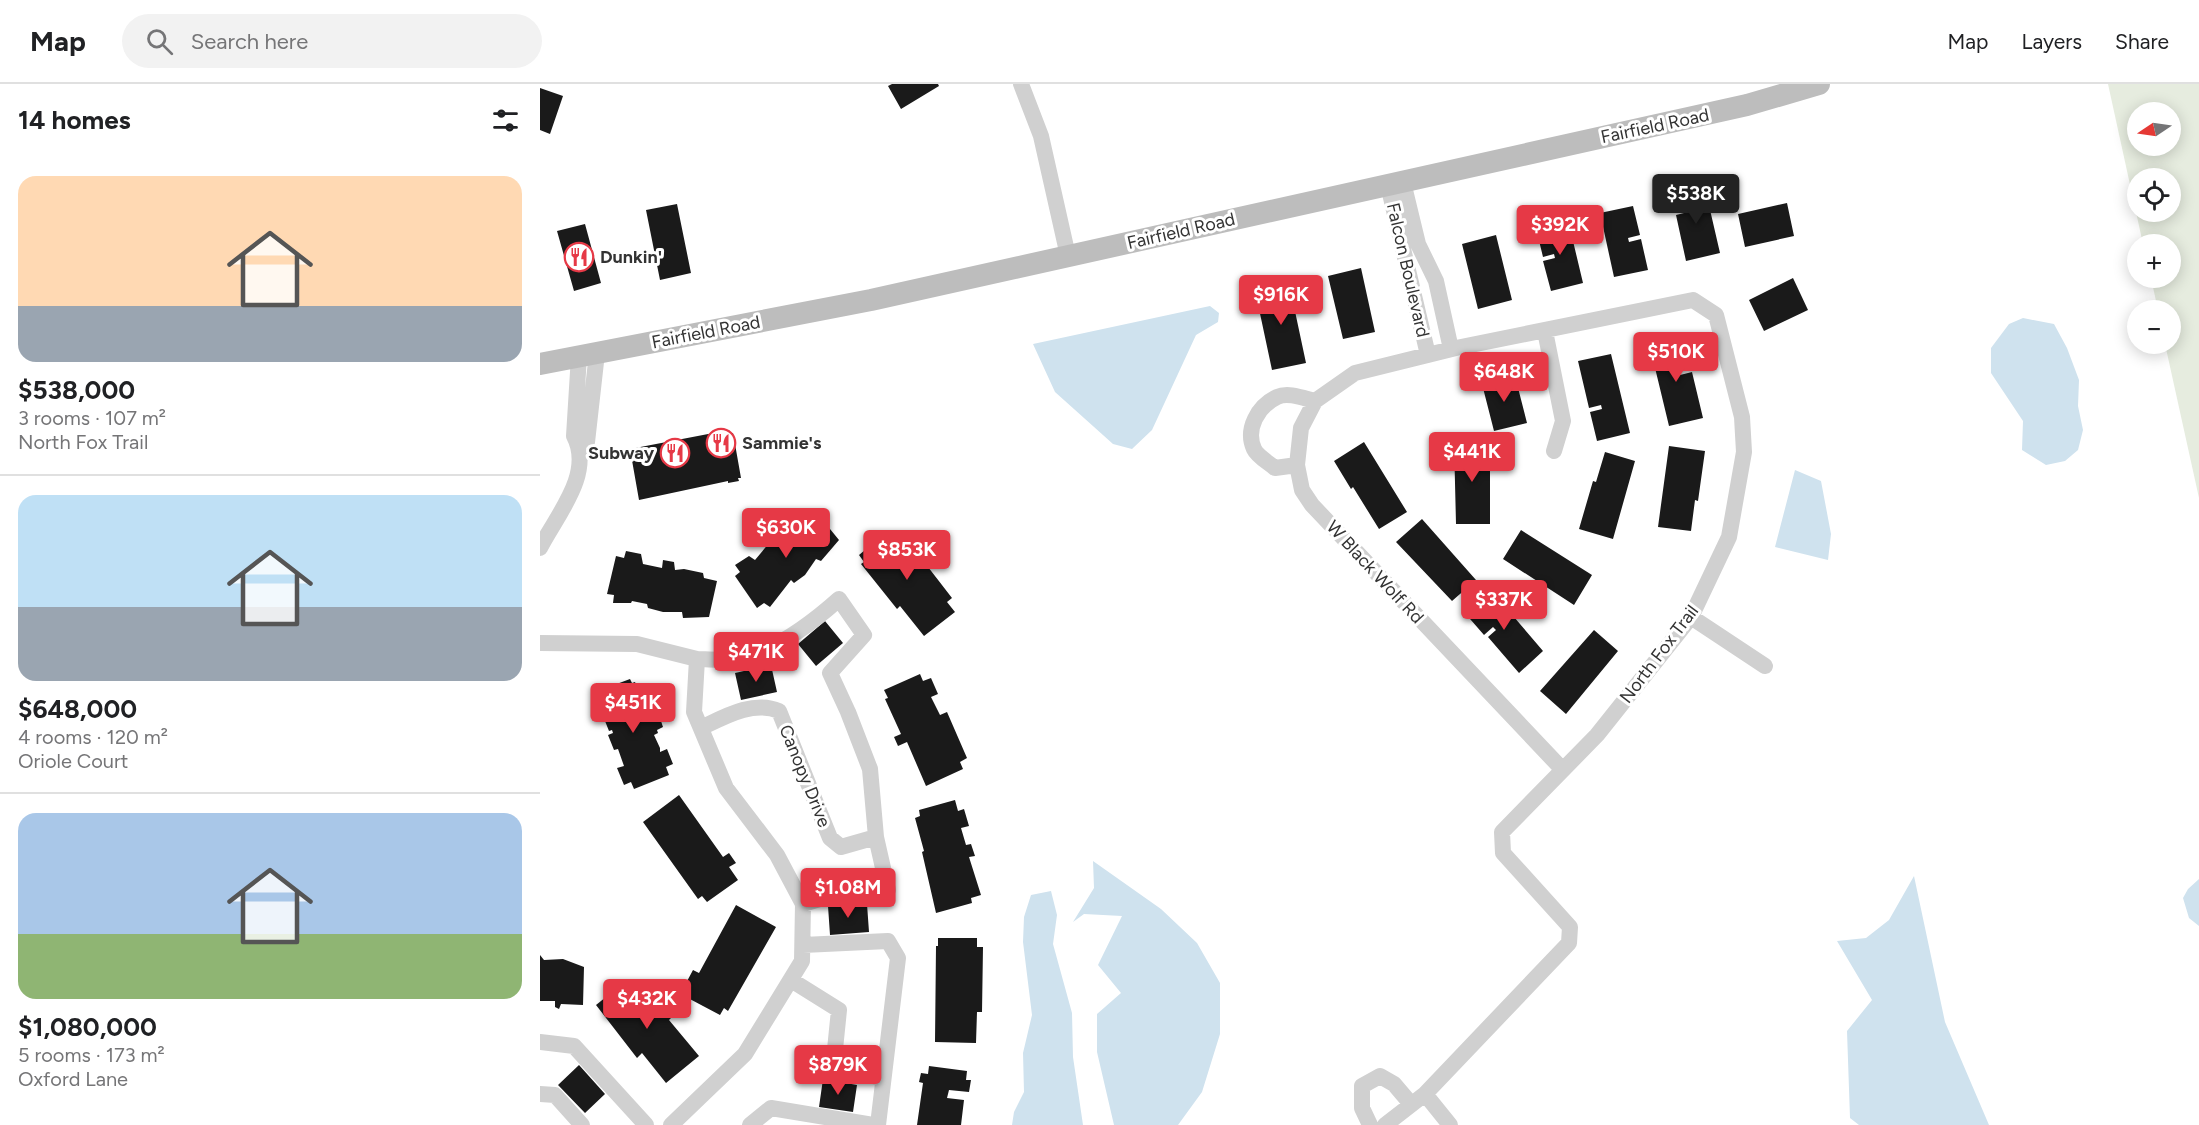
<!DOCTYPE html>
<meta charset="utf-8">
<style>
body{margin:0;font-family:Figtree,sans-serif;background:#f2f2f2;color:#202124;height:100vh;display:flex;flex-direction:column;font-size:22px;white-space:nowrap}
*{box-sizing:border-box;margin:0}
p{font-size:20px;color:#757577}
.icon{flex:none;width:33px;height:33px;fill:none;stroke:currentColor;stroke-width:2;stroke-linecap:round;stroke-linejoin:round}
.map{position:relative;flex:1;overflow:hidden}
.panel{display:flex;flex-direction:column;background:#fff;width:540px}
.panel>*{flex:none}
.needle{width:39px;rotate:257deg}
.controls{position:absolute;left:1587px;top:18px;display:grid;gap:12px}
.controls a{display:grid;place-items:center;width:54px;height:54px;border-radius:50%;background:#fff;box-shadow:0 3px 15px #0003;font-size:30px}
.price{position:absolute;translate:-50% -51px;padding:0 14px;border-radius:6px;background:#e63946;color:#fff;font-size:20px;line-height:39px;filter:drop-shadow(0 2px 3px #0008)}
.price::after{content:'';position:absolute;left:50%;top:36px;width:18px;height:14px;margin-left:-9px;background:inherit;clip-path:polygon(0 0,100% 0,50% 100%)}
.price.on{background:#222;color:#fff}
ul{padding:0;list-style:none}
li{display:grid;align-content:center;gap:12px;height:318px;padding:0 18px}
li+li{border-top:2px solid #e0e0e0}
li span{display:grid;place-items:center;height:186px;border-radius:18px;color:#555}
li>.icon{margin-inline-start:auto}
span .icon{width:108px;height:108px;fill:#fffc;stroke-width:1}
li b{font-size:26px}
h2{display:flex;justify-content:space-between;align-items:center;height:72px;padding:0 18px;font-size:26px}
header{display:flex;align-items:center;gap:36px;box-sizing:border-box;height:84px;padding:0 30px;background:#fff;border-bottom:2px solid #e0e0e0}
header strong{font-size:28px}
nav{display:flex;gap:33px;margin-inline-start:auto;font-size:21px}
.search{width:420px;height:54px;background:#f2f2f2;display:flex;align-items:center;gap:15px;box-sizing:border-box;padding:0 21px;border-radius:33px;color:#757577;font-size:22px}
main{display:flex;flex:1;min-height:0}
.map>svg:first-child{display:block}
.green{fill:#e6ecdf;fill-rule:evenodd}
.water{fill:#cfe2ee}
.building{fill:#1a1a1a}
.lines{fill:none;stroke-linecap:round;stroke-linejoin:round}
.street{stroke:#d0d0d0;stroke-width:16}
.secondary{stroke:#bdbdbd;stroke-width:22}
.labels{text-anchor:middle;dominant-baseline:central;stroke-width:6;stroke-linejoin:round;paint-order:stroke}
.street-label{font-size:18px;fill:#333;stroke:#fff}
.poi-label{font-size:18px;font-weight:bold;fill:#333;stroke:#fff;text-anchor:start}
</style>
<header>
<strong>Map</strong>
<div class="search"><svg class="icon" aria-label="search" viewBox="0 0 24 24"><circle cx="10" cy="10" r="6"/><path d="M15 15l6 6"/></svg>Search here</div>
<nav><a>Map</a><a>Layers</a><a>Share</a></nav>
</header>
<main>
<section class="panel">
<h2>14 homes<svg class="icon" aria-label="filters" viewBox="0 0 24 24"><path d="M4 7h16M4 17h16"/><circle cx="9" cy="7" r="2"/><circle cx="15" cy="17" r="2"/></svg></h2>
<ul>
<li><span style="background:linear-gradient(#ffd9b3 70%,#9aa5b1 0)"><svg class="icon" aria-label="home" viewBox="0 0 24 24"><path d="M3 11l9-7 9 7M6 9v11h12V9"/></svg></span><div><b>$538,000</b><p>3 rooms · 107 m²</p><p>North Fox Trail</p></div></li>
<li><span style="background:linear-gradient(#bfe0f5 60%,#9aa5b1 0)"><svg class="icon" aria-label="home" viewBox="0 0 24 24"><path d="M3 11l9-7 9 7M6 9v11h12V9"/></svg></span><div><b>$648,000</b><p>4 rooms · 120 m²</p><p>Oriole Court</p></div></li>
<li><span style="background:linear-gradient(#a9c7e8 65%,#8fb573 0)"><svg class="icon" aria-label="home" viewBox="0 0 24 24"><path d="M3 11l9-7 9 7M6 9v11h12V9"/></svg></span><div><b>$1,080,000</b><p>5 rooms · 173 m²</p><p>Oxford Lane</p></div></li>
</ul>
</section>
<div class="map">
<svg width="1659" height="1041" viewBox="0 0 1659 1041">
<rect width="100%" height="100%" fill="#fff"/>
<!-- green -->
<path class="green" d="M 1568,0 L 1659,0 L 1659,414 L 1625,260 L 1630,260 L 1630,226 L 1618,226 L 1611,194 L 1630,194 L 1630,160 L 1603,160 ZM 1598,28 L 1630,28 L 1630,62 L 1598,62 ZM 1598,94 L 1630,94 L 1630,128 L 1598,128 Z"/>
<!-- water -->
<path class="water" d="M 670,222 L 679,229 L 678,238 L 656,251 L 612,346 L 592,365 L 573,360 L 515,308 L 493,260 Z
M 1483,234 L 1514,240 L 1527,264 L 1539,296 L 1538,322 L 1543,346 L 1538,366 L 1525,377 L 1506,381 L 1482,366 L 1483,337 L 1451,289 L 1451,264 L 1469,240 Z
M 1255,386 L 1281,397 L 1291,450 L 1288,476 L 1235,463 Z
M 553,777 L 621,825 L 657,859 L 680,899 L 680,950 L 662,1008 L 638,1041 L 574,1041 L 557,968 L 557,930 L 581,909 L 558,881 L 582,832 L 544,830 L 533,838 L 554,804 Z
M 1374,792 L 1405,938 L 1449,1041 L 1319,1041 L 1310,1034 L 1307,947 L 1332,916 L 1297,857 L 1326,854 L 1349,836 Z
M 1659,795 L 1659,842 L 1649,834 L 1643,814 L 1648,805 Z
M 511,807 L 517,831 L 513,860 L 532,929 L 533,973 L 543,1041 L 472,1041 L 474,1028 L 484,1008 L 483,969 L 492,931 L 483,858 L 484,833 L 491,811 Z"/>
<!-- building -->
<path class="building" d="M 352,0 L 398,0 L 399,2 L 361,25 L 348,2 Z
M 0,4 L 23,12 L 10,50 L 0,46 Z
M 1165,104 L 1180,169 L 1146,177 L 1136,131 L 1148,128 L 1147,124 L 1136,126 L 1132,112 Z
M 1247,119 L 1254,152 L 1205,163 L 1198,130 Z
M 137,120 L 151,189 L 120,196 L 106,126 Z
M 1093,122 L 1100,151 L 1088,154 L 1089,158 L 1101,155 L 1108,186 L 1074,193 L 1060,129 Z
M 1028,136 L 1043,199 L 1011,207 L 1003,177 L 1015,174 L 1014,170 L 1003,173 L 996,144 Z
M 45,140 L 61,199 L 34,207 L 17,147 Z
M 956,151 L 972,216 L 938,225 L 922,160 Z
M 821,184 L 835,248 L 803,255 L 788,192 Z
M 1253,194 L 1268,226 L 1224,247 L 1209,216 Z
M 749,199 L 766,279 L 732,286 L 715,206 Z
M 1144,255 L 1151,284 L 1139,287 L 1140,291 L 1152,288 L 1163,334 L 1129,342 L 1110,263 Z
M 1071,270 L 1090,349 L 1057,357 L 1050,328 L 1062,325 L 1061,321 L 1049,324 L 1038,277 Z
M 975,292 L 987,339 L 954,347 L 942,300 Z
M 189,346 L 190,350 L 193,349 L 195,360 L 201,394 L 198,394 L 199,397 L 188,399 L 188,397 L 99,416 L 90,365 Z
M 824,358 L 867,428 L 839,445 L 813,403 L 811,405 L 794,377 Z
M 914,358 L 950,358 L 950,440 L 916,440 Z
M 1129,362 L 1165,367 L 1158,417 L 1155,416 L 1151,447 L 1118,443 Z
M 1065,368 L 1095,377 L 1073,455 L 1039,445 L 1053,397 L 1056,398 Z
M 272,427 L 281,434 L 299,456 L 281,477 L 276,475 L 265,491 L 254,499 L 251,496 L 230,523 L 224,519 L 217,524 L 195,492 L 200,488 L 195,481 L 209,472 L 215,476 L 230,458 Z
M 882,435 L 936,496 L 912,517 L 856,458 Z
M 349,446 L 355,453 L 361,448 L 412,514 L 407,518 L 415,528 L 384,552 L 360,522 L 357,525 L 321,480 L 324,478 L 319,471 Z
M 981,446 L 1052,491 L 1034,521 L 963,475 Z
M 86,467 L 101,470 L 103,480 L 122,484 L 123,476 L 134,478 L 135,486 L 144,485 L 163,489 L 164,494 L 177,497 L 169,533 L 143,534 L 142,528 L 123,528 L 108,524 L 107,520 L 92,517 L 91,519 L 73,519 L 74,511 L 67,510 L 76,472 L 84,474 Z
M 950,505 L 1003,567 L 979,589 L 948,553 L 956,546 L 953,543 L 944,551 L 924,528 Z
M 285,537 L 303,559 L 276,582 L 258,560 Z
M 1054,546 L 1078,567 L 1026,630 L 1000,607 Z
M 231,581 L 237,608 L 201,616 L 195,589 Z
M 380,590 L 383,597 L 391,594 L 398,610 L 391,613 L 400,631 L 407,628 L 427,674 L 420,678 L 423,685 L 386,702 L 367,658 L 358,662 L 354,653 L 361,650 L 345,615 L 348,614 L 344,606 Z
M 90,595 L 92,599 L 95,598 L 100,610 L 104,609 L 107,617 L 101,620 L 108,634 L 112,633 L 114,636 L 120,634 L 123,643 L 117,646 L 118,649 L 114,651 L 120,664 L 120,668 L 127,665 L 133,680 L 126,683 L 129,691 L 94,705 L 91,698 L 84,701 L 77,684 L 84,682 L 78,665 L 74,666 L 68,651 L 73,649 L 72,646 L 69,647 L 65,637 L 69,635 L 68,632 L 61,635 L 58,627 L 61,626 L 56,613 L 60,612 L 58,607 Z
M 139,711 L 183,773 L 189,769 L 196,779 L 189,783 L 198,796 L 167,818 L 162,812 L 158,815 L 103,738 Z
M 415,716 L 418,727 L 424,725 L 429,742 L 421,744 L 426,761 L 431,760 L 435,772 L 429,773 L 441,811 L 431,814 L 432,819 L 396,829 L 382,768 L 384,767 L 375,734 L 380,732 L 379,726 Z
M 327,820 L 329,848 L 290,851 L 288,822 Z
M 196,821 L 236,843 L 188,927 L 184,924 L 180,931 L 146,913 L 151,904 L 145,901 L 153,886 L 159,889 Z
M 398,854 L 437,854 L 437,863 L 443,863 L 442,928 L 437,928 L 436,959 L 395,958 L 396,862 L 398,862 Z
M 0,871 L 4,876 L 23,875 L 44,883 L 43,921 L 21,920 L 19,925 L 15,923 L 15,917 L 0,917 Z
M 86,897 L 90,902 L 97,897 L 108,910 L 104,913 L 116,928 L 122,923 L 131,934 L 129,936 L 159,972 L 126,999 L 102,969 L 97,974 L 56,921 Z
M 39,981 L 65,1010 L 45,1029 L 18,1001 Z
M 389,982 L 427,987 L 426,996 L 431,996 L 429,1008 L 409,1006 L 407,1014 L 424,1016 L 421,1041 L 377,1041 L 383,999 L 379,998 L 381,989 L 388,990 Z
M 283,995 L 317,1001 L 313,1028 L 279,1023 Z"/>
<g class="lines">
<!-- street -->
<path class="street" d="M 481,0 L 501,52 L 528,172
M 863,98 L 878,160 L 896,197 L 911,265
M 848,101 L 888,271
M 1005,247 L 1023,337 L 1014,367
M 40,364 L 47,358 L 57,269
M 757,381 L 735,384 C 729,379 717,372 714,365 C 705,345 718,322 737,313 C 748,308 763,314 775,317
M 0,464 C 16,432 54,390 34,352 L 39,272
M 1151,533 L 1225,582
M 0,559 L 97,560 L 157,575 L 154,628 L 186,704 L 237,771 L 263,820 L 262,877 L 205,970 L 131,1041
M 157,575 C 169,575 183,577 195,575 C 233,569 271,540 299,515 L 324,551 L 290,589 L 308,628 L 330,685 L 336,753 L 348,806 L 296,810 L 263,820
M 161,644 C 184,633 213,616 239,627 L 290,754 L 301,763 L 336,753
M 263,861 L 348,857 L 358,874 L 338,1041
M 251,896 L 299,926 L 293,985 L 343,994
M 0,958 L 34,962 L 106,1041
M 0,1010 L 15,1011 L 42,1041
M 885,1010 L 910,1041
M 210,1041 L 231,1024 L 333,1041
M 830,1041 L 822,1024 L 822,1002 L 840,992 L 854,1000 L 871,1020
M 845,1041 L 885,1010 L 1029,859 L 1030,843 L 963,769 L 962,748 L 1057,651 L 1151,533 L 1189,453 L 1204,368 L 1202,333 L 1176,231 L 1153,216 L 916,264 L 815,289 L 775,317 L 761,344 L 757,381 L 762,406 L 772,421 L 1022,685"/>
<!-- secondary -->
<path class="secondary" d="M 0,280 L 331,216 L 1207,21 L 1279,0"/>
</g>
<!-- icons -->
<defs>
<g id="restaurant-ring" transform="scale(1.5)"><circle r="9.5" fill="#fff" stroke="#e63946" stroke-width="1.5"/><path d="M-5-6h1v4h1v-4h1v4h1v-4h1v5L-1.5 .5V6h-2V.5L-5-1ZM5-6V6H3V1.5H1.5Q1.5-4 5-6Z" fill="#e63946"/></g>
</defs>
<g fill-rule="evenodd">
<use href="#restaurant-ring" x="39" y="173"/>
<use href="#restaurant-ring" x="181" y="359"/>
<use href="#restaurant-ring" x="135" y="369"/>
</g>
<g class="labels">
<!-- street labels -->
<g class="street-label">
<text transform="translate(1115 42) rotate(-12)">Fairfield Road</text>
<text transform="translate(641 147) rotate(-13)">Fairfield Road</text>
<text transform="translate(868 186) rotate(77)">Falcon Boulevard</text>
<text transform="translate(166 248) rotate(-11)">Fairfield Road</text>
<text transform="translate(835 488) rotate(47)">W Black Wolf Rd</text>
<text transform="translate(1119 570) rotate(-53)">North Fox Trail</text>
<text transform="translate(265 692) rotate(68)">Canopy Drive</text>
</g>
<!-- poi labels -->
<g class="poi-label">
<text x="60" y="173">Dunkin'</text>
<text x="202" y="359">Sammie's</text>
<text x="114" y="369" text-anchor="end">Subway</text>
</g>
</g>
</svg>
<div class="controls">
<a><svg class="needle" viewBox="-14 -14 28 28"><path d="M0-13l5 13h-10z" fill="#e53935"/><path d="M0 13l5-13h-10z" fill="#757577"/></svg></a>
<a><svg class="icon" aria-label="locate" viewBox="0 0 24 24"><circle cx="12" cy="12" r="6"/><path d="M12 2v4M12 18v4M2 12h4M18 12h4"/></svg></a>
<a>+</a>
<a>−</a>
</div>
<b class="price on" style="left:1156px;top:141px">$538K</b>
<b class="price" style="left:1020px;top:172px">$392K</b>
<b class="price" style="left:741px;top:242px">$916K</b>
<b class="price" style="left:1136px;top:299px">$510K</b>
<b class="price" style="left:964px;top:319px">$648K</b>
<b class="price" style="left:932px;top:399px">$441K</b>
<b class="price" style="left:246px;top:475px">$630K</b>
<b class="price" style="left:367px;top:497px">$853K</b>
<b class="price" style="left:964px;top:547px">$337K</b>
<b class="price" style="left:216px;top:599px">$471K</b>
<b class="price" style="left:93px;top:650px">$451K</b>
<b class="price" style="left:308px;top:835px">$1.08M</b>
<b class="price" style="left:107px;top:946px">$432K</b>
<b class="price" style="left:298px;top:1012px">$879K</b>
</div>
</main>
